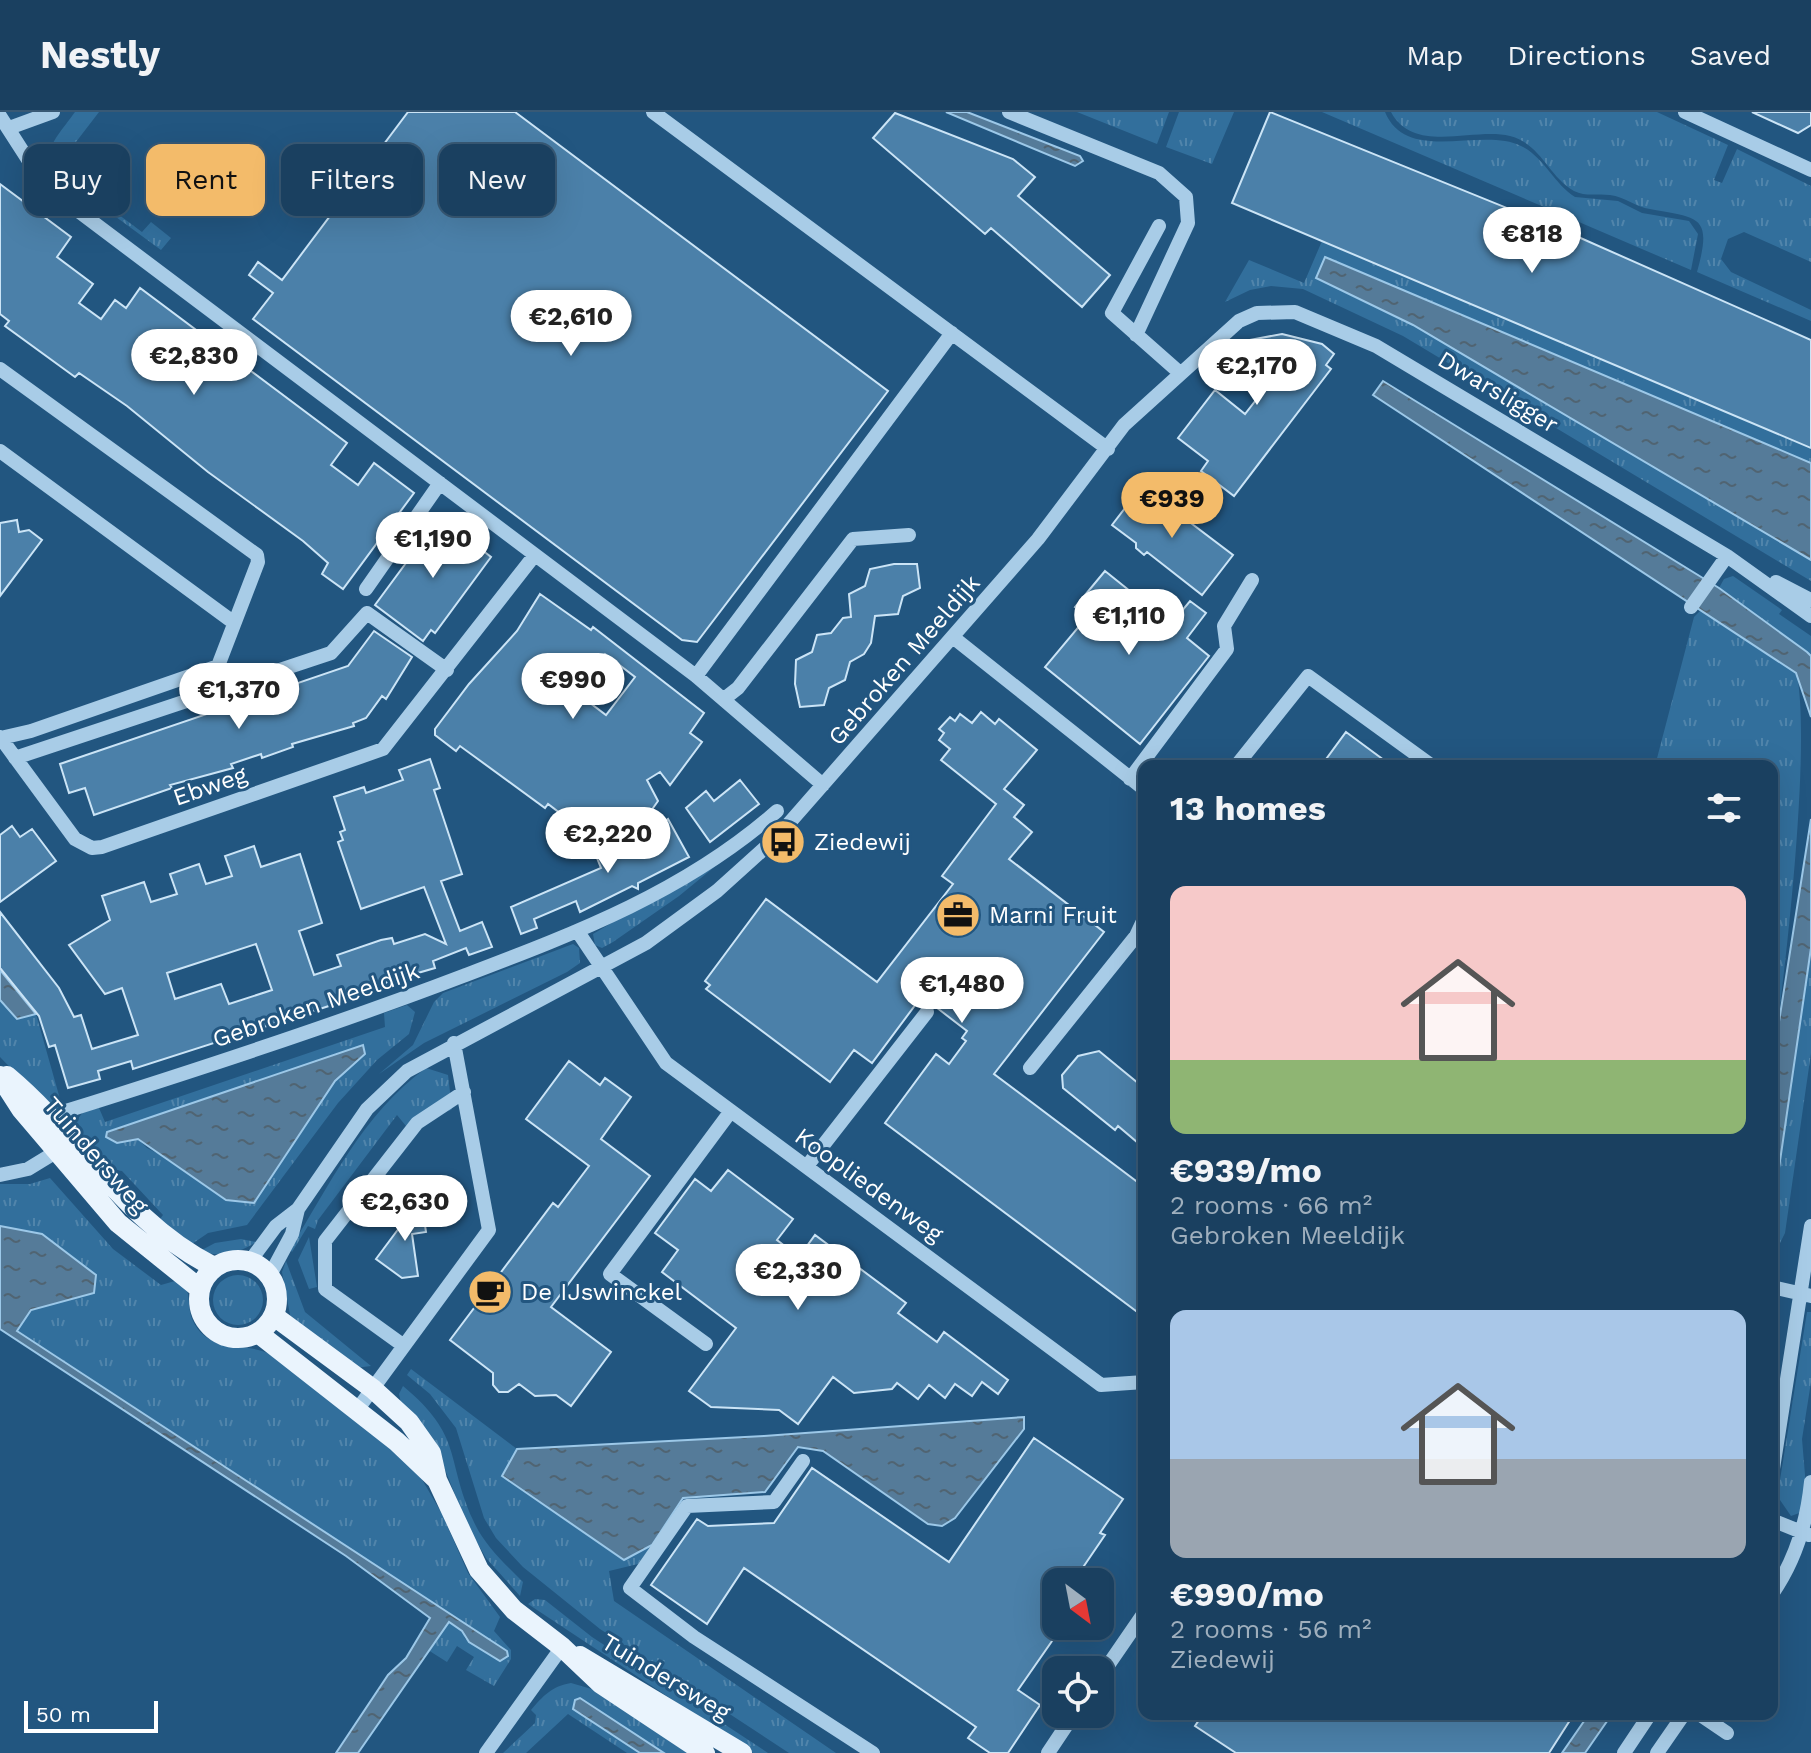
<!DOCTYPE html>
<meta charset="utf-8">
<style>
body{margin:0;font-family:"Work Sans",sans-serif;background:#234766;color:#f1f3f6;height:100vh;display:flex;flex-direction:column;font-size:30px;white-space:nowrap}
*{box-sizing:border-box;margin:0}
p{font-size:26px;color:#9fafbd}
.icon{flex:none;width:44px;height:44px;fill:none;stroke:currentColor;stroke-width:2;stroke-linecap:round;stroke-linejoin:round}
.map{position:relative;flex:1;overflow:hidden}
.details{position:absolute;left:1138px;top:648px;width:640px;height:960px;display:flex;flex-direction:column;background:#1a4060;border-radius:16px;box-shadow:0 8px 32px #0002,0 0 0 2px #385975}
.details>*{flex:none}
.hud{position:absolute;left:24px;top:32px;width:760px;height:72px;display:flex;gap:16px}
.needle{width:52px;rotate:148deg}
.controls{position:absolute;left:1042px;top:1456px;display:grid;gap:16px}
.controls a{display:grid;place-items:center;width:72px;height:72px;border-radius:16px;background:#1a4060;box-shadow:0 8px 32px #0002,0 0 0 2px #385975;font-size:40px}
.scale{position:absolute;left:24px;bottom:20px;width:134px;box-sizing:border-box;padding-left:8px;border:4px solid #fff;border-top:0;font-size:22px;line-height:28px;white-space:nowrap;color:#fff;-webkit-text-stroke:6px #225680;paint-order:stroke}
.price{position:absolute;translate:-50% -68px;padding:0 18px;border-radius:28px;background:#fff;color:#222;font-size:26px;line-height:52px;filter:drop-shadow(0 2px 4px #0008)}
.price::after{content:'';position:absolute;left:50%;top:48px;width:24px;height:18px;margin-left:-12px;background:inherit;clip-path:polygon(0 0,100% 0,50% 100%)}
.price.current{background:#f3bb6a;color:#111}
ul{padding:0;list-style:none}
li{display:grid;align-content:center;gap:16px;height:424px;padding:0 32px}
li span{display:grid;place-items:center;height:248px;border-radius:16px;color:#555}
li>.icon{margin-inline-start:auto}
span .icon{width:144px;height:144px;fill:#fffc;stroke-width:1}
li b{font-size:34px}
h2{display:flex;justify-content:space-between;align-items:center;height:96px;padding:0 32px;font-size:34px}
.tag{padding:0 28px;border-radius:16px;background:#1a4060;box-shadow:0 8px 32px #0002,0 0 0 2px #385975;font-size:28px;line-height:72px}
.tag.current{background:#f3bb6a;color:#111}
header{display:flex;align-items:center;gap:48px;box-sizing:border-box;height:112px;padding:0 40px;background:#1a4060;border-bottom:2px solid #385975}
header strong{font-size:38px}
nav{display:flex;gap:44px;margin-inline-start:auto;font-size:28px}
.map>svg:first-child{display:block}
.grass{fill:url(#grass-tufts);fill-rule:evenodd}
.water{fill:url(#water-ripples);stroke:#9cc8e8;stroke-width:2}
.building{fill:#4b80a9;stroke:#cbe4f6;stroke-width:2;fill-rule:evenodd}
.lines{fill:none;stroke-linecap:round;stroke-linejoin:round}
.minor{stroke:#a8cce7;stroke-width:14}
.major{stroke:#eaf4fd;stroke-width:20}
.labels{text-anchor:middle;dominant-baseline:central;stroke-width:6;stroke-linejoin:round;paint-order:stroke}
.street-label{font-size:24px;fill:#fff;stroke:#225680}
.poi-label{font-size:24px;fill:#fff;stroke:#225680;text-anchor:start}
</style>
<header>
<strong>Nestly</strong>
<nav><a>Map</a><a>Directions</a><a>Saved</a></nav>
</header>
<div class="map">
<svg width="1811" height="1641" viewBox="0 0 1811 1641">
<defs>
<pattern id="grass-tufts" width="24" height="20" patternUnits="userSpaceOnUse" patternTransform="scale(2)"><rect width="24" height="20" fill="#326f9c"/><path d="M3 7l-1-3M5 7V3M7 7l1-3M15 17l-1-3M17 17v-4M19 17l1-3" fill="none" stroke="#5185ab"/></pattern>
<pattern id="water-ripples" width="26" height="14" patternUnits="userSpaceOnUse" patternTransform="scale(2)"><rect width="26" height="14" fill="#557b99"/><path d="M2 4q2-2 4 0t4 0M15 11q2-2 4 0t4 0" fill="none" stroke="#506472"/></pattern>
</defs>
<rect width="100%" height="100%" fill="#225680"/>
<!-- grass -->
<path class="grass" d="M 75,0 L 99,0 L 66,43 L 77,52 L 68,65 L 142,120 L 151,110 L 171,126 L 161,138 L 71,72 L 59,74 C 32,48 58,24 75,0 Z
M 1077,0 L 1169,0 L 1157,32 Z
M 1179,0 L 1234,0 L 1212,52 L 1166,35 Z
M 1322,0 L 1385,0 C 1407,53 1482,14 1521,34 C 1544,45 1554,72 1575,85 L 1618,89 L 1642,101 L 1689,109 L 1698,122 L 1691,158 Z
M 1391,0 L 1657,0 L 1728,33 L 1714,68 L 1722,71 L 1737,37 L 1811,74 L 1811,150 L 1744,120 L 1728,127 L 1721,147 L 1731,160 L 1811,198 L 1811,209 L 1697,160 C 1713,103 1699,106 1650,97 C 1636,95 1625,85 1610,83 C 1598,81 1586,85 1574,79 C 1548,64 1541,32 1510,24 C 1473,15 1414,43 1391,0 Z
M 1322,129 L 1811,336 L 1811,351 L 1325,145 L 1316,166 L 1413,213 L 1811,448 L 1811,469 L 1403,224 L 1303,177 L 1271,174 L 1250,178 L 1225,190 L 1249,148 L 1304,171 Z
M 1733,464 L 1782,498 L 1779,502 L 1811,524 L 1811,544 L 1719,476 L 1724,467 Z
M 1702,497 C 1720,509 1789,549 1797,563 C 1811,639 1785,864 1772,954 L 1772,654 L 1655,654 L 1694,505 Z
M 740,734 L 679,784 L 613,830 L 602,836 L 595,833 L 593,822 Z
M 573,832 L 579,836 L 580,851 L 567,860 L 424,931 L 379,962 L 413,933 L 434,890 L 443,881 Z
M 1811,836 L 1811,941 L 1785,1121 L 1772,1147 L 1772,1104 Z
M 0,888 L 17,907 L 36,902 L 60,987 L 72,1014 L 84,999 L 99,996 L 105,1010 L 385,915 L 384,901 L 407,893 L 415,900 L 409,922 L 377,948 L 338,991 L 247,1113 L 208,1121 L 189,1134 L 157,1111 L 163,1103 L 122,1059 L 109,1057 L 0,945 ZM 363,934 L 364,943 L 335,969 L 254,1091 L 147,1036 L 138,1027 L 107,1021 Z
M 426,956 L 448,963 L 452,997 L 449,999 L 441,988 L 406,1014 L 397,1003 L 318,1108 L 315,1117 L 308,1114 L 292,1140 L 290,1137 C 331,1071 362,1003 426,956 Z
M 50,1066 L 113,1137 L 161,1173 L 175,1169 L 186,1175 C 190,1185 188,1197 192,1207 C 207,1242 243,1229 270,1242 L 385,1328 L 420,1364 L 442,1402 L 468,1461 L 500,1505 L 494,1519 L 511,1538 L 511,1547 L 494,1574 L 466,1558 L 474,1545 L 457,1534 L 447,1550 L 428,1538 L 449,1510 L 463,1519 L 465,1527 L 507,1539 L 17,1218 L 31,1198 L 93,1181 L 42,1122 L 0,1114 L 0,1072 L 30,1072 Z
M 309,1125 L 317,1175 L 309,1177 L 298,1148 Z
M 241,1127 L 256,1130 C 240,1141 219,1146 200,1139 L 215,1131 Z
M 286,1149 L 305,1200 L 371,1254 L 355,1256 L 291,1208 L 282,1160 Z
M213 1188a25 25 0 1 1 50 0a25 25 0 1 1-50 0Z
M 1807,1200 L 1811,1200 L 1811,1270 L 1802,1327 L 1806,1375 L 1802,1400 L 1791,1404 L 1780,1388 L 1779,1374 Z
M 411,1257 L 517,1337 L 503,1364 L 624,1448 L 652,1433 L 638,1452 L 609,1459 L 614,1489 L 836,1641 L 789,1641 L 600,1517 L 523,1455 L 496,1426 L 484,1406 L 456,1316 L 430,1282 L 407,1263 Z
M 403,1274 C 464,1325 445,1346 473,1408 C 484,1433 504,1451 523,1470 L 520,1484 L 486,1446 L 468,1415 L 438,1340 L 401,1291 L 399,1282 Z
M 535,1487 L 545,1488 L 592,1525 L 768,1641 L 753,1641 L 528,1492 Z
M 571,1571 L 595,1578 L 692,1641 L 664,1641 L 581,1586 L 573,1597 L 640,1641 L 627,1641 L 568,1602 L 526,1641 L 503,1641 L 535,1611 L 536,1603 L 531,1598 C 543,1584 552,1574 571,1571 Z"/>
<!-- water -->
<path class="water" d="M 946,0 L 967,0 L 1080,44 L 1083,49 L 1075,54 Z
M 1325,145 L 1811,351 L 1811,448 L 1413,213 L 1316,166 Z
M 1383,269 L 1719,476 L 1807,540 L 1811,544 L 1811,605 L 1796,561 L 1373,283 Z
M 1811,707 L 1811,836 L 1772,1104 L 1772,954 Z
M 0,858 L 36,902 L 17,907 L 0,888 Z
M 363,933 L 365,942 L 335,969 L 254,1091 L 226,1088 L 138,1027 L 117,1031 L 106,1025 L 107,1020 Z
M 0,1114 L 42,1122 L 96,1163 L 94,1181 L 31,1198 L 17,1219 L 507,1539 L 508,1544 L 500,1549 L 469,1530 L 462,1519 L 449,1510 L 358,1641 L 336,1641 L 388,1563 L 406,1546 L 430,1506 L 346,1444 L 0,1217 Z
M 1024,1305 L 1024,1317 L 955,1406 L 942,1414 L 928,1412 L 823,1339 L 798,1335 L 765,1380 L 683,1386 L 652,1433 L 624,1448 L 502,1364 L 517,1337 L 764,1324 Z
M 580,1586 L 664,1641 L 640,1641 L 573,1597 L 575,1588 Z
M 1589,1602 L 1612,1602 L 1585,1641 L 1562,1641 Z"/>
<!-- building -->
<path class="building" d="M 408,0 L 515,0 L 888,279 L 697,530 L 682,528 L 253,207 L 273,181 L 249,163 L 258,150 L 282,168 Z
M 1270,0 L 1576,124 L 1811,228 L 1811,336 L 1232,91 Z
M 1752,0 L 1811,0 L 1811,13 L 1798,21 Z
M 895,1 L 1013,47 L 1035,65 L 1018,84 L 1110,163 L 1082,195 L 991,116 L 985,122 L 873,26 Z
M 0,72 L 71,125 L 57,145 L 93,172 L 79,191 L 101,207 L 115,188 L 126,196 L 140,176 L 347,331 L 331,353 L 358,373 L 374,351 L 414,381 L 343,477 L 322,462 L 328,451 L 303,429 L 208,360 L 127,294 L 79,261 L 75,265 L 5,214 L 9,209 L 0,202 Z
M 1282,222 L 1322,232 L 1334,242 L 1326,253 L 1331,257 L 1234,384 L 1201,359 L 1208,349 L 1178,326 L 1215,278 L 1245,302 L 1266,275 L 1230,247 L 1250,228 Z
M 1142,374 L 1233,443 L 1202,483 L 1147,440 L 1144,443 L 1136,436 L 1136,431 L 1112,413 Z
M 440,405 L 491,445 L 435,521 L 431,518 L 423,529 L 375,493 Z
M 17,408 L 19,420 L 29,418 L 42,428 L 0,484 L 0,411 Z
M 894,452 L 917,452 L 920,476 L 903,484 L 898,502 L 875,504 L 871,531 L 864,542 L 850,550 L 845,568 L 829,576 L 824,593 L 800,595 L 795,572 L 796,548 L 812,540 L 817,523 L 831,521 L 843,506 L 851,505 L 849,482 L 865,474 L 870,457 Z
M 1105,459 L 1171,512 L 1190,489 L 1206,501 L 1187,526 L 1209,544 L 1140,632 L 1045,555 L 1087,505 L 1075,495 Z
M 540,482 L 591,518 L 593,515 L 704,601 L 690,621 L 702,630 L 670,673 L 660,660 L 647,668 L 658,689 L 636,720 L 624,698 L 571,719 L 565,705 L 548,692 L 545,696 L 460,634 L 456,639 L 435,623 L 435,617 L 469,572 L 517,519 ZM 605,542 L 635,565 L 606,603 L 573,578 Z
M 374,519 L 412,545 L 386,587 L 382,584 L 366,606 L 353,611 L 354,614 L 292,632 L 293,635 L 262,646 L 261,642 L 231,652 L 233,656 L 170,673 L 172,676 L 94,703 L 85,676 L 69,681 L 60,652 L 348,554 Z
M 981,600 L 995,612 L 999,607 L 1037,638 L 1004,677 L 1024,693 L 1014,705 L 1032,720 L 1009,747 L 1104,820 L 994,962 L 1144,1075 L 1144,1205 L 885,1011 L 936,942 L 949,952 L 966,929 L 962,926 L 967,919 L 932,892 L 922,884 L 872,951 L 854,938 L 830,970 L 706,877 L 710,873 L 705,869 L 766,787 L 877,870 L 953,772 L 942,764 L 996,692 L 941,648 L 950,637 L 939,628 L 944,621 L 939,617 L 950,605 L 955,609 L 960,602 L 972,611 Z
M 1346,620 L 1392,654 L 1321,654 Z
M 430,647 L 440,676 L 434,678 L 462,762 L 441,769 L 460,819 L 482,810 L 492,835 L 469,843 L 466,836 L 433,849 L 435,856 L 387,870 L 378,879 L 373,877 L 353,882 L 332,893 L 133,957 L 131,949 L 98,959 L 100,967 L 68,976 L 55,933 L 49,935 L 39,904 L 0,856 L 0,800 L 59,876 L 74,905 L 81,903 L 92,937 L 138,923 L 122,876 L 105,882 L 69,833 L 110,808 L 102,784 L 144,770 L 151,790 L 177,782 L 170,762 L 199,752 L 206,772 L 232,764 L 225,744 L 254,734 L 261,755 L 300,742 L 322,811 L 299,819 L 314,863 L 341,854 L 337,843 L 381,828 L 392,826 L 394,832 L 425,822 L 446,832 L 424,775 L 361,797 L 338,730 L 343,728 L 340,720 L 345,718 L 334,685 L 364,675 L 366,681 L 403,668 L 399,658 ZM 256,832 L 272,878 L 229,892 L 221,872 L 175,887 L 167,861 Z
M 740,668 L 759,692 L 710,730 L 686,696 L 706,679 L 714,689 Z
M 668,707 L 689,745 L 638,771 L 638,777 L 632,774 L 580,800 L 576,789 L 534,807 L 537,816 L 521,822 L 511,795 L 601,756 L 595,741 L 634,723 L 623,738 Z
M 12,714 L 20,725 L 32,717 L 56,749 L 0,790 L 0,723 Z
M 1099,939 L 1144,976 L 1144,1036 L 1118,1014 L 1115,1018 L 1063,976 L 1062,963 L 1078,944 Z
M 569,949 L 600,973 L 605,966 L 631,985 L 601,1027 L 650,1064 L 551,1195 L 611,1240 L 571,1294 L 556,1283 L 535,1284 L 519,1272 L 508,1280 L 499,1280 L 493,1273 L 493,1261 L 450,1228 L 553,1091 L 558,1095 L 589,1054 L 526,1007 Z
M 728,1058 L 793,1107 L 777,1128 L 799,1145 L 815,1123 L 906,1191 L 898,1201 L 937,1230 L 944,1220 L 1008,1268 L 998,1282 L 982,1270 L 972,1284 L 955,1272 L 945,1286 L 929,1273 L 918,1287 L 897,1271 L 892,1277 L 854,1281 L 833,1265 L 798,1312 L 779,1298 L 711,1295 L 689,1279 L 736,1216 L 662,1160 L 678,1138 L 655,1121 L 695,1067 L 711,1079 Z
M 421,1086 L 426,1120 L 412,1122 L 418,1164 L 402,1166 L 376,1147 L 408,1104 L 406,1088 Z
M 1034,1326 L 1123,1387 L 1100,1421 L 1105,1423 L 1073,1470 L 1056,1470 L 1056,1495 L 1046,1510 L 1059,1519 L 1018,1578 L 1040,1593 L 1008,1641 L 990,1641 L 968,1626 L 976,1615 L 744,1456 L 707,1512 L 651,1473 L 697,1407 L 708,1414 L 774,1411 L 812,1356 L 949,1450 Z
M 1203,1602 L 1574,1602 L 1549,1641 L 1236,1641 L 1195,1614 Z"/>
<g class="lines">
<!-- minor -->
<path class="minor" d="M 653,0 L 1108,337
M 1009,0 L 1159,61 L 1186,85 L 1188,111 L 1136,223
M 1685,0 L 1811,58
M 0,4 L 45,74 L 696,564 L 823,673
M 9,16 L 53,0
M 1159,114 L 1112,201 L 1180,261
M 0,257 L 257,443 L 258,450 L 218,554 L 31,619 L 1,626
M 0,339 L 233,510
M 1776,470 L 1811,488
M 366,477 L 440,371
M 1691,495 L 1727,444
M 954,526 L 1144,677
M 696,564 L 952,221
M 724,587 L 738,576 L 853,427 L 909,423
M 0,625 L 75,727 L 92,736 L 102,735 L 383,637 L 534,444
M 15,646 L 331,541 L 367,501 L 447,558
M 1236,654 L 1308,564 L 1432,654
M 1130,667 L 1227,537 L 1224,514 L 1252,468
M 578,820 L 666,951 L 1101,1273 L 1144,1270
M 1143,829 L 1136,824 L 1144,807
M 1030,956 L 1136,824
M 66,999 C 200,957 332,914 463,864 C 576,821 685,780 777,699
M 807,1054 L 927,900
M 0,1063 L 28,1057 L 64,1035
M 250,1149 L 276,1114 L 298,1097 L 367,997 L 407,959 L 646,831 L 717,779 L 777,725 L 1038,427 L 1124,313 L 1239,209 L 1257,201 L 1295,200 L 1376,234 L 1727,444 L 1811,504
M 270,1163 L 292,1122 L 298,1097
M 1772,1175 L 1811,1184
M 706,1232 L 610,1162 L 731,999
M 404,1234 L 325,1177 L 325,1129 L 417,1011 L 464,980
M 357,1298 L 489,1118 L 454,931
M 803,1349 L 774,1390 L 687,1394 L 630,1476 L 694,1525 L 873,1641
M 1772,1363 L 1811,1114
M 1772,1408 L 1809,1423
M 1772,1482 C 1795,1449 1807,1410 1811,1370
M 1100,1565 L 1144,1501
M 1699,1602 L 1727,1621
M 486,1641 L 562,1535
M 1048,1641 L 1074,1602
M 1624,1641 L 1650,1602
M 1657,1641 L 1684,1602"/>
<!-- major -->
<path class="major" d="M 0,964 L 21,997 L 118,1111 L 200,1177
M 7,964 C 80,1025 127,1112 214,1155
M199 1187a39 39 0 1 1 78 0a39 39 0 1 1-78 0Z
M 274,1204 L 373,1277 L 409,1310 L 431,1341 L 437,1368 L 479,1458 L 514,1498 L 562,1535 L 601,1572 L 705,1641
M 258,1221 L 396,1329 L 437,1368
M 580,1544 L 742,1641"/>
</g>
<!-- icons -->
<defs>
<g id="bus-disc" transform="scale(2.3)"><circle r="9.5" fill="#f3bb6a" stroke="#225680"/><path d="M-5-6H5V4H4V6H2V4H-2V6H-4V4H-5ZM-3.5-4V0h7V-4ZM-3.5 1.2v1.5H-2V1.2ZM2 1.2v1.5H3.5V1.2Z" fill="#111"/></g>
<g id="office-disc" transform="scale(2.3)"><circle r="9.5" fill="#f3bb6a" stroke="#225680"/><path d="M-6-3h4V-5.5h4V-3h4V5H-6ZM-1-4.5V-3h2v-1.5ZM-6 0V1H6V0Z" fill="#111"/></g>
<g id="cafe-disc" transform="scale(2.3)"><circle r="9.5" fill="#f3bb6a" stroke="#225680"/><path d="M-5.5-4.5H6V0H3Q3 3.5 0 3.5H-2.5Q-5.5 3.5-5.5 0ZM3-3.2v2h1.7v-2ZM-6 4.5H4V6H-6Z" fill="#111"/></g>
</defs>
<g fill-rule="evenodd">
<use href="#bus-disc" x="783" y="730"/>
<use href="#office-disc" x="958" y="803"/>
<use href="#cafe-disc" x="490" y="1180"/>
</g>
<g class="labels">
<!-- street labels -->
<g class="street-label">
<text transform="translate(1498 280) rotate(31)">Dwarsligger</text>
<text transform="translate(904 548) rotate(-49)">Gebroken Meeldijk</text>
<text transform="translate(210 674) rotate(-19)">Ebweg</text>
<text transform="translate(316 893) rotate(-19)">Gebroken Meeldijk</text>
<text transform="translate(96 1043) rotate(49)">Tuindersweg</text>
<text transform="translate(869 1073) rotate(36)">Koopliedenweg</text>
<text transform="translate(666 1565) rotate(31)">Tuindersweg</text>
</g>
<!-- poi labels -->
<g class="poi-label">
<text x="814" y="730">Ziedewij</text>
<text x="989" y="803">Marni Fruit</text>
<text x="521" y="1180">De IJswinckel</text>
</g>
</g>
</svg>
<div class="controls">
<a><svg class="needle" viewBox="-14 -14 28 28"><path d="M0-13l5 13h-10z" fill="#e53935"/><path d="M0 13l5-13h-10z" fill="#9fafbd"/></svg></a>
<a><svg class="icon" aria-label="locate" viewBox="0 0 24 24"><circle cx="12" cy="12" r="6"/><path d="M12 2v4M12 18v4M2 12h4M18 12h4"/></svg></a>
</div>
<div class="scale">50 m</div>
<b class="price" style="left:1532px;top:163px">€818</b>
<b class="price" style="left:571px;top:246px">€2,610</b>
<b class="price" style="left:194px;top:285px">€2,830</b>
<b class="price" style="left:1257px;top:295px">€2,170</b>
<b class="price current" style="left:1172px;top:428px">€939</b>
<b class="price" style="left:433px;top:468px">€1,190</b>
<b class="price" style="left:1129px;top:545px">€1,110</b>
<b class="price" style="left:573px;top:609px">€990</b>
<b class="price" style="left:239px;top:619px">€1,370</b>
<b class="price" style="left:608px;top:763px">€2,220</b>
<b class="price" style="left:962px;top:913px">€1,480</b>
<b class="price" style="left:405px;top:1131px">€2,630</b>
<b class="price" style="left:798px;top:1200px">€2,330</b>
<div class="hud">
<a class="tag">Buy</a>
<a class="tag current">Rent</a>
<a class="tag">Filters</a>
<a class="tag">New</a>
</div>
<section class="details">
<h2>13 homes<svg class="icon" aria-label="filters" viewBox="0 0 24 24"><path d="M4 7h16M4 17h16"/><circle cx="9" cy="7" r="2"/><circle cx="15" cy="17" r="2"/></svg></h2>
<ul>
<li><span style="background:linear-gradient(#f6c9c9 70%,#8fb573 0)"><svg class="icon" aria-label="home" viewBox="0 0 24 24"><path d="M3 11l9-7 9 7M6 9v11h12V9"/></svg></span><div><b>€939/mo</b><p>2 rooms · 66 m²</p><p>Gebroken Meeldijk</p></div></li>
<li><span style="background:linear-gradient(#a9c7e8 60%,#9aa5b1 0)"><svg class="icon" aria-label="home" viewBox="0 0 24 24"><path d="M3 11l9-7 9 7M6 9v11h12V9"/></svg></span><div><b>€990/mo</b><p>2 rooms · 56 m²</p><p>Ziedewij</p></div></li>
</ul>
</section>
</div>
